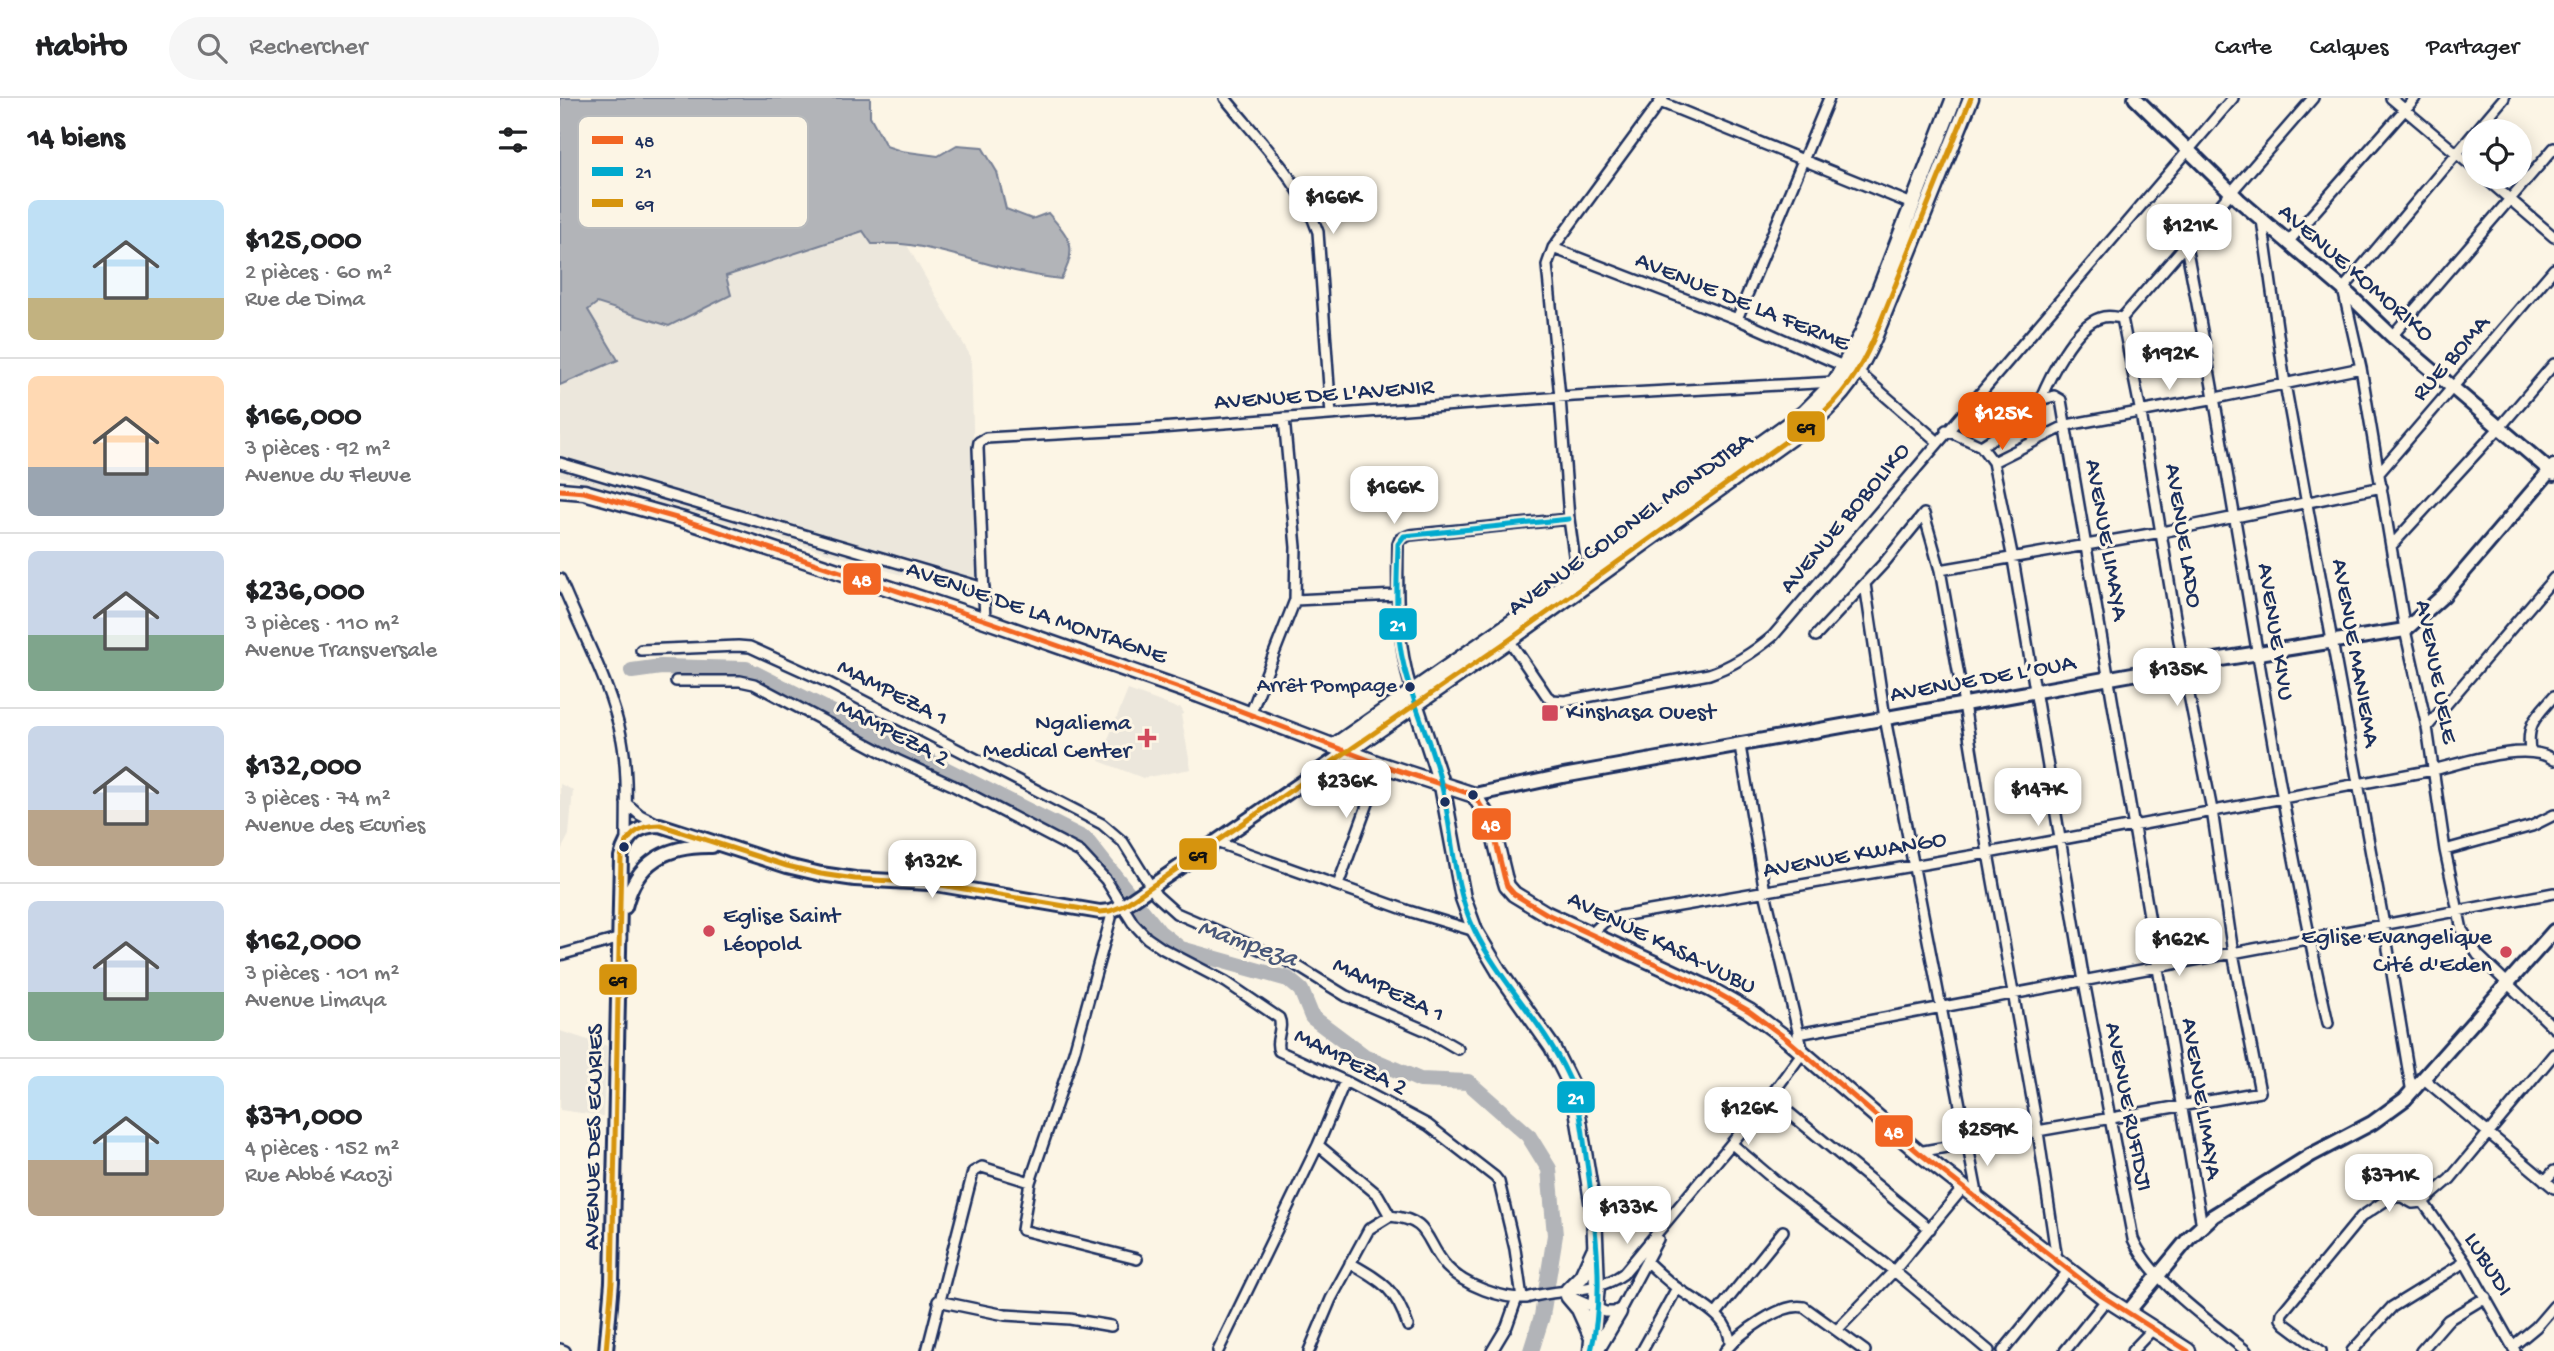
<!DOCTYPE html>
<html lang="fr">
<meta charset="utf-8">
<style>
body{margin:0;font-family:"Gochi Hand",sans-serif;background:#f6f6f6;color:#202124;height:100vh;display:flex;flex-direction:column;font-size:26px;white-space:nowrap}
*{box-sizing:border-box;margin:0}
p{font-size:23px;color:#757577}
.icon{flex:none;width:38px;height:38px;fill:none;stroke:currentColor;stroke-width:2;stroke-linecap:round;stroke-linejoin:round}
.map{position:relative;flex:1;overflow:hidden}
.side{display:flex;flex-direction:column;background:#fff;width:560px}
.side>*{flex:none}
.fabs{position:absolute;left:1902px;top:21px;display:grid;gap:14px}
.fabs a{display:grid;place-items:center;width:70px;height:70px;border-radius:50%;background:#fff;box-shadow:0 4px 18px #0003;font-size:35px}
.price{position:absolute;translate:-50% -60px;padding:0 16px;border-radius:14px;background:#fff;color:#222;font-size:23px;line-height:46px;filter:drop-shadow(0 2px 4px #0008)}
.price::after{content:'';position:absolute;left:50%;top:42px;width:21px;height:16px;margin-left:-10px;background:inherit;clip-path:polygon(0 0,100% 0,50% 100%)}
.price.current{background:#ea580c;color:#fff}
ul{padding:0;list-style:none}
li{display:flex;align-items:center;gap:21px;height:175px;padding:0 28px}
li+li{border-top:2px solid #e0e0e0}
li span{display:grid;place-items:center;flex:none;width:196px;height:140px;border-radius:10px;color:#555}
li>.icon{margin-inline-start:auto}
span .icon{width:84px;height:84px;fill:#fffc;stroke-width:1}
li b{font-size:30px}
h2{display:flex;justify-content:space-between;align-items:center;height:84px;padding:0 28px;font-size:30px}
header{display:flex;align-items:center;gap:42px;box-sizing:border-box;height:98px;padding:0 35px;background:#fff;border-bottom:2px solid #e0e0e0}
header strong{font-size:33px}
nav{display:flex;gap:38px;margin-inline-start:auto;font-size:24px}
.search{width:490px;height:63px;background:#f6f6f6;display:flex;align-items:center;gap:18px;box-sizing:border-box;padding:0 24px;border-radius:38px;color:#757577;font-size:26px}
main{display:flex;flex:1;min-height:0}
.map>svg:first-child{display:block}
.built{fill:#ece7dc}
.water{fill:#b2b4b8;stroke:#767f94;stroke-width:2}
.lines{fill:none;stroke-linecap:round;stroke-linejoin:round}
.river{stroke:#b2b4b8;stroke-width:16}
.street-casing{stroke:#1b2f5e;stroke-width:14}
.secondary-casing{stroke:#1b2f5e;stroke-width:18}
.primary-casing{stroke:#1b2f5e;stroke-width:19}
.street{stroke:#fcf5e5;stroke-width:9}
.secondary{stroke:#fcf5e5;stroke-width:12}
.primary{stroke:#fcf5e5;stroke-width:14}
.bus-1-casing{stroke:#fcf5e5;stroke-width:10}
.bus-2-casing{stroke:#fcf5e5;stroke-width:10}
.bus-3-casing{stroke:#fcf5e5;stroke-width:10}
.bus-1{stroke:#f26522;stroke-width:5}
.bus-2{stroke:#00a9ce;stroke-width:5}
.bus-3{stroke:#d6940e;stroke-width:5}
.bus-dot{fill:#1b2f5e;stroke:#fcf5e5;stroke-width:2.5}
.poi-dot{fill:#d1495b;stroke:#fcf5e5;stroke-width:2.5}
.labels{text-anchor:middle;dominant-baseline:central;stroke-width:6;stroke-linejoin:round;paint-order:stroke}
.bus-label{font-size:22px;fill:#1b2f5e;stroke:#fcf5e5;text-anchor:end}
.street-label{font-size:24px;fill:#1b2f5e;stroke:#fcf5e5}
.poi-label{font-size:24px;fill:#1b2f5e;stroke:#fcf5e5;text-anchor:start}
.water-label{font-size:26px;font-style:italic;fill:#485779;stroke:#fcf5e5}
.key{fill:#fcf5e5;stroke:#b8babc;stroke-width:2}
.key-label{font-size:19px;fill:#1b2f5e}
.line-badge{stroke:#fcf5e5;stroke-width:2.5}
.badge-label{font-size:19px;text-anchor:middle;font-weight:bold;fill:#fff}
.pale-badge-label{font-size:19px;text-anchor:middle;font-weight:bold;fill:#111}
</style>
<header>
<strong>Habito</strong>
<div class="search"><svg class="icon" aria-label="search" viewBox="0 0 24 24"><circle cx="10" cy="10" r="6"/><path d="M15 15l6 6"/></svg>Rechercher</div>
<nav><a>Carte</a><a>Calques</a><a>Partager</a></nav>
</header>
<main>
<section class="side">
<h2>14 biens<svg class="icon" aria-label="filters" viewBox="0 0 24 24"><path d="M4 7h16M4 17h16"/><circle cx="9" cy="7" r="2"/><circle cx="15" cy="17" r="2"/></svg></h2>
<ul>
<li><span style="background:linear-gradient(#bfe0f5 70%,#c2b280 0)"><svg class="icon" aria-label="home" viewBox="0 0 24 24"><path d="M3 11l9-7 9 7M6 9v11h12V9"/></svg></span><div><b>$125,000</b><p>2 pièces · 60 m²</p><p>Rue de Dima</p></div></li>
<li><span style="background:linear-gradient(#ffd9b3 65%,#9aa5b1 0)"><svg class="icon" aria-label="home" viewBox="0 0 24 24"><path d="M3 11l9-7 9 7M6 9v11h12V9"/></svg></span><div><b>$166,000</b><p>3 pièces · 92 m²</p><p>Avenue du Fleuve</p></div></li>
<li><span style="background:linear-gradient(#c9d6e8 60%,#7fa58c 0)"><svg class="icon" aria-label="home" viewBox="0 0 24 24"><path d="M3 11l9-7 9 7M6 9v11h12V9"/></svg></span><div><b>$236,000</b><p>3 pièces · 110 m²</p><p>Avenue Transversale</p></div></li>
<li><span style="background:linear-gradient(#c9d6e8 60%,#b9a48a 0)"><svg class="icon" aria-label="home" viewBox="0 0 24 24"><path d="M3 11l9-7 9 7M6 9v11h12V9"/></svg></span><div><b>$132,000</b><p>3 pièces · 74 m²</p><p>Avenue des Ecuries</p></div></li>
<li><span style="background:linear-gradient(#c9d6e8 65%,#7fa58c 0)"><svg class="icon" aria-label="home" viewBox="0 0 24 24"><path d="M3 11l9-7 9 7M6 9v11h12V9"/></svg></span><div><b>$162,000</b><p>3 pièces · 101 m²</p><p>Avenue Limaya</p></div></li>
<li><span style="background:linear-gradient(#bfe0f5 60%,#b9a48a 0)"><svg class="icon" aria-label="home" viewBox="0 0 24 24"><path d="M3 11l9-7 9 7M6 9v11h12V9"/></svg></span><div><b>$371,000</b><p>4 pièces · 152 m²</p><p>Rue Abbé Kaozi</p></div></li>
</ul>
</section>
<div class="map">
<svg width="1994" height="1253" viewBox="0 0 1994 1253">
<rect width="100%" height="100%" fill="#fcf5e5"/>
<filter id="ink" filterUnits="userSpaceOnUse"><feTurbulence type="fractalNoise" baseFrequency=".0143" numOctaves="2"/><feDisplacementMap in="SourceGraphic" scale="14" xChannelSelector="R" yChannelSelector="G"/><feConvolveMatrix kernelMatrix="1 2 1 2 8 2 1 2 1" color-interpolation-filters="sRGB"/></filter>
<g filter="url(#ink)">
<!-- built -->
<path class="built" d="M 303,133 L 312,146 L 347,147 L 411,259 L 418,500 L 111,408 L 0,378 L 0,287 L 58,261 L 28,211 L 37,205 L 109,228 L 166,179 Z
M 568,592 L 617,610 L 620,609 L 624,615 L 621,617 L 631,671 L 583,680 L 539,663 Z
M 0,686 L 13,692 L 9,737 L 0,754 Z
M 0,933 L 47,948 L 43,1018 L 0,1012 Z"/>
<!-- water -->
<path class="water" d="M 0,0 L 310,0 L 310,18 L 326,48 L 341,53 L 378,58 L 397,47 L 422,49 L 437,74 L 446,111 L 472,121 L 488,115 C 510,140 519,150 501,181 C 449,176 401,155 350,147 C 338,145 324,146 312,146 L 303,133 L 166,178 L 171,197 L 109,228 L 37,205 L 28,212 L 58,262 L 0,287 Z"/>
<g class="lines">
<!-- river -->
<path class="river" d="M 72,573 L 101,569 L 186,571 L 526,742 L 599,834 L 621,851 L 728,881 L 741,892 L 752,919 L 804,958 L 860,982 L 908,984 L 968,1037 L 989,1071 L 995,1137 L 982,1218 L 971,1253"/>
<!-- street casing -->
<g class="street-casing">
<path id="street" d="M 665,0 C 698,41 741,83 758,134 L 771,317
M 1831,0 L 1914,70
M 1100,4 L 1352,106
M 1916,33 L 1944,0
M 1914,35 L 1783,191 L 1801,270 L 1845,532 L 1867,629 L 1885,752 L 1902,832 L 1918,857 L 1994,930
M 1924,79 L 1994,139
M 1702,122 L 1725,286 L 1824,827 L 1852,995
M 1728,144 L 1855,0
M 1626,148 C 1677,406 1710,668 1768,925
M 993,150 L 1177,221 L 1299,275 L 1377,343
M 1177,221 L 1269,0
M 1832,238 L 1994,50
M 1480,302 C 1490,278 1514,228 1540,220 C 1547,217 1554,219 1562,220 L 1753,0
M 1386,332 L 1421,348 L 1451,329 L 1480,302 L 1494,298 L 1501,302 L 1642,1128
M 1421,348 L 1433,364 L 1453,461 L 1524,883 L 1573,1141 C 1591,1183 1651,1224 1686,1253
M 1433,364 L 1507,327 L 1656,300 L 1801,270
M 0,365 L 424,490
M 1819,375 L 1994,171
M 1364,416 L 1380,472 L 1404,606 L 1428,755 L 1478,1034 L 1497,1162
M 1832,447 L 1941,328 L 1994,266
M 1380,472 L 1602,434 L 1822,389
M 1020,480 L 1015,464 L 1009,421 L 1000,299 L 987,167 L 993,150 L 1103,0
M 0,481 C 21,534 51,585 62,642 C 68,675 66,710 66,744
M 1305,486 L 1325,620 L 1418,1100
M 735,502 L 837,497
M 425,522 L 418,350 L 419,344 L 426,340 L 587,331 L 1014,298 L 1275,284
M 1256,538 L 1324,465 L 1364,416
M 949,542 L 987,598 L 992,602 L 1005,603 L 1149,576 C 1173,568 1194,554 1213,538 L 1673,0
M 81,552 L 178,548 L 190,549 L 267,584 L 542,726 L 563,744 L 596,797 L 616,815 L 734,866 L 786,898 L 867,933 L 898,951
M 116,583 L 180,583 L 194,586 L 337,662 L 392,687 L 520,754 L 546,782 L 573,825 L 587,840 L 603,851 L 666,884 L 719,920 C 724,931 714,942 719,953 L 785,983 L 868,1027 L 935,1079 L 939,1084 L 955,1151 L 962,1200
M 852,594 C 837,545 837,497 838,446 L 840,441 L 850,437 L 1009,421
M 690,617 L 735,502 L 736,449 L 724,320
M 1867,629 L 1994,480
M 1970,653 C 1966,625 1977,618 1994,598
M 66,705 L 80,717 L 100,727
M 656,744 L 849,813 L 915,833
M 1885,752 L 1972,728 L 1994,717
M 778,787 L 822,667
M 1032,835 L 1044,824 L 1055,819 L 1428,755 L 1873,672 C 1903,665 1968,642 1994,662
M 0,857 L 61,840
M 1238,936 L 1994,795
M 1864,981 L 1994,1090
M 1210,999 L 1370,1131
M 1172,1046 L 1218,1085 L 1334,1173 L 1429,1253
M 758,1047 L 818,1097 L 830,1118
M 1358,1054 L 1700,994 L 1673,855 L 1652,712 L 1623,567 L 1581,315 L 1562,220
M 1985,1083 L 1994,1073
M 470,1084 L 462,1132 L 577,1161
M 1863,1104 L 1905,1164 L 1955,1253
M 1086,1163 C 1097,1173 1108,1184 1120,1192 C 1140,1206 1171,1219 1170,1247
M 790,1165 C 823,1184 836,1191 848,1228
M 970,1199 C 1000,1191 1037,1195 1063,1176 L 1210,999 L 1243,954 L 1205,794 L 1180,648
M 1015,1201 L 1045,1214 L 1059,1214 L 1098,1141
M 378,1203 L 445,1217 L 510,1221 L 551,1228
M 1156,1216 L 1223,1133
M 1277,1232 L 1334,1173 L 1403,1090
M 1953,1248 L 1976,1229 L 1994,1208
M 0,1251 L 5,1253
M 367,1253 L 413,1074 L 422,1069 L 470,1084 L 514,954 L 551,820 L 550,813
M 658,1253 L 758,1047 L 785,983
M 749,1253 L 771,1201 L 809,1131 L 830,1118 C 872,1122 864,1143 887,1169 C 905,1188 942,1201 967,1200
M 932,1253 L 947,1228 L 957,1200
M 1082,1253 L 1117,1190
M 1165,1253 C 1179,1236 1221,1204 1244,1209 L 1305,1253
M 1443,1253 L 1509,1172
M 1505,1253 L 1547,1201
M 1572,1253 L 1593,1231
M 1761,1253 L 1725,1226 L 1721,1221 L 1722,1215 L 1801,1119 L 1831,1099 L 1842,1099 L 1853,1105 L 1863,1104 L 1890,1081 L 1994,956
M 1792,1253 L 1832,1209 L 1905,1164
M 1861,1253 L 1888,1222 L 1926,1199"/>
</g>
<!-- secondary casing -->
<g class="secondary-casing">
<path id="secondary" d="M 1575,0 L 1679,102 L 1783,191 L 1832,238 L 1994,376
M 914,697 L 1003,678 L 1623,567 L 1845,532 L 1884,497 L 1994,368
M 65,809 C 76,763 107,747 152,748
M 1568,1214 L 1629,1140 L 1653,1118 L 1751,1057 L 1812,1025 L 1845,1001 L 1994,833
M 46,1253 L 52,1184 L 61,759 C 66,738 78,727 100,727 L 227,768 L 261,776 L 295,781 L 369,785 L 540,814 L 550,813 L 563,808 L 788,653"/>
</g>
<!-- primary casing -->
<g class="primary-casing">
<path id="primary" d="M 0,392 L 24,394 L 127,423 L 425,522 L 639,597 L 822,667 L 914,697 L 931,724 L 944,778 L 947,788 L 954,796 L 987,816 L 1150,891 L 1189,913 L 1227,941 L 1358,1054 L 1542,1198 L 1628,1253
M 853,599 L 882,688 L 903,800 L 915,833 L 940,875 L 992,949 L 1014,993 L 1034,1115 L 1037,1188 L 1031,1253
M 774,648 L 944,530 L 1244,315 L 1275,284 L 1302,236 L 1394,0
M 788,653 L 949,542 L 1254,323 C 1284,297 1298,276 1314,240 L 1411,0
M 1008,1192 L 1022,1178 L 1034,1152
M 1008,1198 L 1019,1211 L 1033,1242
M 1036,1253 L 1059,1214"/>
</g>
<!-- street -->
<use href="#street" class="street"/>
<!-- secondary -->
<use href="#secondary" class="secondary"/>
<!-- primary -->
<use href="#primary" class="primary"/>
<!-- bus-1 casing -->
<g class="bus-1-casing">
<path id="bus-1" d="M 0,392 L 24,394 L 127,423 L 425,522 L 639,597 L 822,667 L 914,697 L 931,724 L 944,778 L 947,788 L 954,796 L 987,816 L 1150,891 L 1189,913 L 1227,941 L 1358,1054 L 1542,1198 L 1628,1253"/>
</g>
<!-- bus-2 casing -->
<g class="bus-2-casing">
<path id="bus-2" d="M 1009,421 L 844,438 L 838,446 C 837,486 834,528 844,568 C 854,609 873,648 882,689 C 893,736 893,790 915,833 C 940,884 983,924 1007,976 C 1020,1001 1022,1030 1026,1058 C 1034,1116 1046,1196 1031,1253"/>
</g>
<!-- bus-3 casing -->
<g class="bus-3-casing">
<path id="bus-3" d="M 46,1253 L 52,1184 L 61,759 C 66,738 78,727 100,727 L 227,768 L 261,776 L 295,781 L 369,785 L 540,814 L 550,813 L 563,808 L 949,542 L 1254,323 C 1284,297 1298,276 1314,240 L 1411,0"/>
</g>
<!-- bus-1 -->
<use href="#bus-1" class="bus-1"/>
<!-- bus-2 -->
<use href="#bus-2" class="bus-2"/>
<!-- bus-3 -->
<use href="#bus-3" class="bus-3"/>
</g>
</g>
<!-- markers -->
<g class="bus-dot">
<circle cx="850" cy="589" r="6"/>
<circle cx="913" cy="697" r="6"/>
<circle cx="885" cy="704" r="6"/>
<circle cx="64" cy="749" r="6"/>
</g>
<g class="poi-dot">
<rect x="981" y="606" width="18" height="18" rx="3.5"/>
<path d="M583.5 629.5h7v7h7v7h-7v7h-7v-7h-7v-7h7z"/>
<circle cx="149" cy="833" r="7"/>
<circle cx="1946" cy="854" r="7"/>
</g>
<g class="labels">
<!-- bus labels -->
<g class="bus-label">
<text x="837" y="589">Arrêt Pompage</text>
</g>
<!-- street labels -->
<g class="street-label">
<text transform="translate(1795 176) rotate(41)">AVENUE KOMORIKO</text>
<text transform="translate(1182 205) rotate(22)">AVENUE DE LA FERME</text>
<text transform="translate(1892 261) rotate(-49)">RUE BOMA</text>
<text transform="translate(764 298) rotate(-4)">AVENUE DE L'AVENIR</text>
<text transform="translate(1286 421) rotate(-50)">AVENUE BOBOLIKO</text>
<text transform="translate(1071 427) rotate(-36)">AVENUE COLONEL MONDJIBA</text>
<text transform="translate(1622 438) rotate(81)">AVENUE LADO</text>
<text transform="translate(1545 442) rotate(80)">AVENUE LIMAYA</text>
<text transform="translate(476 516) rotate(19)">AVENUE DE LA MONTAGNE</text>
<text transform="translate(1714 534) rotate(81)">AVENUE KIVU</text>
<text transform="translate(1794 555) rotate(80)">AVENUE MANIEMA</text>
<text transform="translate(1875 574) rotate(79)">AVENUE UELE</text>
<text transform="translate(1423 582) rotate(-10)">AVENUE DE L’OUA</text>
<text transform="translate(332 596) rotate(27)">MAMPEZA 1</text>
<text transform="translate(332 636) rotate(27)">MAMPEZA 2</text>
<text transform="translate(1295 758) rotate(-10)">AVENUE KWANGO</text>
<text transform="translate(1101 846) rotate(26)">AVENUE KASA-VUBU</text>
<text transform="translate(828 893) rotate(26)">MAMPEZA 1</text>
<text transform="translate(790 965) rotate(27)">MAMPEZA 2</text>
<text transform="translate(1640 1001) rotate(81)">AVENUE LIMAYA</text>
<text transform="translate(1567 1009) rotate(79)">AVENUE RUFIDJI</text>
<text transform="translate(35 1039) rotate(-89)">AVENUE DES ECURIES</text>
<text transform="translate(1927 1167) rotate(58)">LUBUDI</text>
</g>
<!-- poi labels -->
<g class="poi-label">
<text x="1006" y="615">Kinshasa Ouest</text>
<text x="571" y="626" text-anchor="end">Ngaliema<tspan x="571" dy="28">Medical Center</tspan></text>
<text x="163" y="819">Eglise Saint<tspan x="163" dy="28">Léopold</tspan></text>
<text x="1932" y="840" text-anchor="end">Eglise Evangelique<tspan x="1932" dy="28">Cité d'Eden</tspan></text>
</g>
<!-- water labels -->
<g class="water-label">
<text transform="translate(687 847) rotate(19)">Mampeza</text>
</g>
</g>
<!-- legend -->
<rect x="18" y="18" width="230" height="112" rx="10" class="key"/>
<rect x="32" y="38" width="31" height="8" fill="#f26522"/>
<rect x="32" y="69" width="31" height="9" fill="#00a9ce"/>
<rect x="32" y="101" width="31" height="8" fill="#d6940e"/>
<g class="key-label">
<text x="75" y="49">48</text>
<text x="75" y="80">21</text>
<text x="75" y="112">69</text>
</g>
<g class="line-badge">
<rect x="1226" y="312" width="40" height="33" rx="7" fill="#d6940e"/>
<rect x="282" y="464" width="40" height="34" rx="7" fill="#f26522"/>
<rect x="818" y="509" width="40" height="34" rx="7" fill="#00a9ce"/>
<rect x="911" y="709" width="41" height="34" rx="7" fill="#f26522"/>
<rect x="618" y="739" width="40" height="34" rx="7" fill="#d6940e"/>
<rect x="38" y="865" width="40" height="33" rx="7" fill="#d6940e"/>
<rect x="996" y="982" width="40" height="34" rx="7" fill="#00a9ce"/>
<rect x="1314" y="1016" width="40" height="34" rx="7" fill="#f26522"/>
</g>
<g class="badge-label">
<text x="302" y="488">48</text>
<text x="838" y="533">21</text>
<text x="931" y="733">48</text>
<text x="1016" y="1006">21</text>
<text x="1334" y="1040">48</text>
</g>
<g class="pale-badge-label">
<text x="1246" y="335">69</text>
<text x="638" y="763">69</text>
<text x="58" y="888">69</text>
</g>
</svg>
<div class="fabs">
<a><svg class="icon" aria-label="locate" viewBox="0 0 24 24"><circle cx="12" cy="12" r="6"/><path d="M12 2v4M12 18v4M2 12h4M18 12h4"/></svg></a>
</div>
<b class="price" style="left:773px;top:138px">$166K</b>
<b class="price" style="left:1629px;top:166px">$121K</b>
<b class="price" style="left:1609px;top:294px">$192K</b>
<b class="price current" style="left:1442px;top:354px">$125K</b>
<b class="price" style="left:834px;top:428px">$166K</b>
<b class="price" style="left:1617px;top:610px">$135K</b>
<b class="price" style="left:786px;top:722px">$236K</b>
<b class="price" style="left:1478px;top:730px">$147K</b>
<b class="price" style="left:372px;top:802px">$132K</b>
<b class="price" style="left:1619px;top:880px">$162K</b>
<b class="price" style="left:1188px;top:1049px">$126K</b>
<b class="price" style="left:1427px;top:1070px">$259K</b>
<b class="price" style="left:1829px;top:1116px">$371K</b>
<b class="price" style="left:1067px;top:1148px">$133K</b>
</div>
</main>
